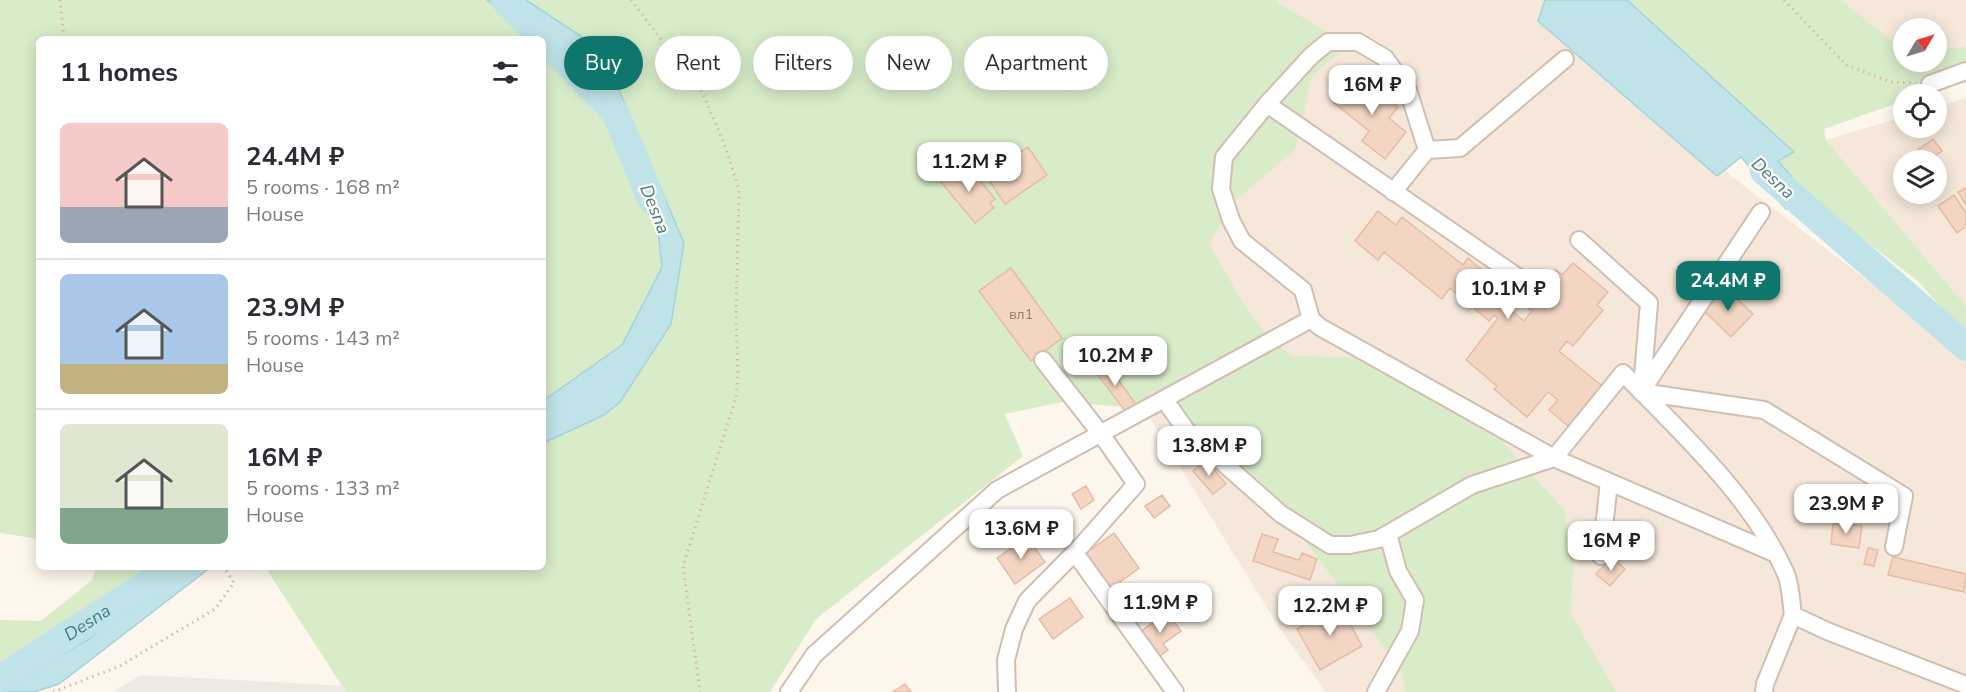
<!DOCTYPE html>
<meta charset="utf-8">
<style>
body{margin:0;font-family:"Nunito Sans",sans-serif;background:#f7f7f7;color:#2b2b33;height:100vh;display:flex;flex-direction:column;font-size:22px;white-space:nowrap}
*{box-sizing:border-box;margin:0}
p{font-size:20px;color:#7c7c81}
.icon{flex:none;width:33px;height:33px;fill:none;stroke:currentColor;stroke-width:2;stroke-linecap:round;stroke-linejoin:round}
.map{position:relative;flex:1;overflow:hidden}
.panel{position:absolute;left:36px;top:36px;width:510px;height:534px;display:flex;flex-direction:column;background:#fff;border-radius:9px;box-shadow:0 3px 15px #0003}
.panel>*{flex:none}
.guide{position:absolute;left:564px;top:36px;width:570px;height:54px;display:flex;gap:12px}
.needle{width:39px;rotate:52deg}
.tools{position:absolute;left:1893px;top:18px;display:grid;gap:12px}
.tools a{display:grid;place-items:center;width:54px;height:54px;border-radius:50%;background:#fff;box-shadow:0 3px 15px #0003;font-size:30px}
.price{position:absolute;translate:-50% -51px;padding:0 14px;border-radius:12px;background:#fff;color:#222;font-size:20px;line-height:39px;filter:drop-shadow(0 2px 3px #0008)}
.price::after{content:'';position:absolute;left:50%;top:36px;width:18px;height:14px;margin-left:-9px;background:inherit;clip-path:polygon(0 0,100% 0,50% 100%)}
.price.current{background:#0f766e;color:#fff}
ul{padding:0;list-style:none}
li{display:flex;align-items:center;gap:18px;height:150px;padding:0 24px}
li+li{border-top:2px solid #e1e1e2}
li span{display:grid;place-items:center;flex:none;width:168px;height:120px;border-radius:9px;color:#555}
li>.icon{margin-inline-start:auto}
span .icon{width:72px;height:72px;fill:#fffc;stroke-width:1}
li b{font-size:26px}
h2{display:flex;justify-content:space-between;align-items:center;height:72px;padding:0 24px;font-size:26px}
.chip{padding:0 21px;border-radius:27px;background:#fff;box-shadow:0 3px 15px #0003;font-size:21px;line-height:54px}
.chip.current{background:#0f766e;color:#fff}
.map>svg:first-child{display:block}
.residential{fill:#f5e8da;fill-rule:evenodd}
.industrial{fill:#efe9e4}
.green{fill:#d8ecc9}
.water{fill:#bfe3e8;stroke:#a5d3da;stroke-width:1.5}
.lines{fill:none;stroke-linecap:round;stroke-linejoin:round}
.river{stroke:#bfe3e8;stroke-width:28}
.building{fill:#f3d5c3;stroke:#e6bba3;stroke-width:1.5}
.minor-casing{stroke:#d1beb0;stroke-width:20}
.path{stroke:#d9b8a5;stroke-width:3;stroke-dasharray:1.5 4.5;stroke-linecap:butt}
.minor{stroke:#fff;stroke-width:16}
.labels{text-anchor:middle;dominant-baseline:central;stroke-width:4.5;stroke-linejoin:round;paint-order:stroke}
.number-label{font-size:14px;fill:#987a6a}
.water-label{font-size:18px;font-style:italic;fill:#437c86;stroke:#fffaf3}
</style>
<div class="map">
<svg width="1966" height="692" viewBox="0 0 1966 692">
<rect width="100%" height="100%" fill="#fdf6ec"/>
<!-- residential -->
<path class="residential" d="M 988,0 L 1573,0 L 1731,176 L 1966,356 L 1966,692 L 1326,692 L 1280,629 L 1145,410 Z
M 1806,0 L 1966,0 L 1966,57 L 1937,56 L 1936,28 L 1904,28 L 1903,56 Z
M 1966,98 L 1966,306 L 1826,140 L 1903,117 L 1904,128 L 1936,128 L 1937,107 ZM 1904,160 L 1936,160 L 1936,194 L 1904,194 Z"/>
<!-- industrial -->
<path class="industrial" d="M 141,675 L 348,686 L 347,692 L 112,692 Z"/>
<!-- green -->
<path class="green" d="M 0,0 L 487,0 L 541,39 L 39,39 L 39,539 L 0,533 Z
M 526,0 L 1277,0 L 1277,2 L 1349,45 L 1312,76 L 1295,150 L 1235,201 L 1209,244 L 1243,303 L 1272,342 L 1293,356 L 1367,358 L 1392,365 L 1440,385 L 1479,415 L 1564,510 L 1574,560 L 1570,612 L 1616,692 L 1405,692 L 1401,670 L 1263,484 L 1186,420 L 1164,410 L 1062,402 L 1005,414 L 1023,456 L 816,619 L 770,692 L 346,692 L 265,567 L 543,567 L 543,443 L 604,415 L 620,402 L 684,243 L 602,50 Z
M 1627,0 L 1841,0 L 1903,50 L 1904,62 L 1936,62 L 1937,49 L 1966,47 L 1966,80 L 1923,94 L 1904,94 L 1903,101 L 1824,129 L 1826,140 L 1966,306 L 1966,337 L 1919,282 L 1819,205 L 1796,182 L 1778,161 L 1794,152 Z
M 543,41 L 579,67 L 622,123 L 657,223 L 662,267 L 622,345 L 543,401 Z
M 96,567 L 161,567 L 91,638 L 50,662 L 0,674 L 0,620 L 41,621 L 92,580 Z"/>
<!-- water -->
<path class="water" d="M 487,0 L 526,0 L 602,50 L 684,243 L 671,324 L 620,402 L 604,415 L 543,443 L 543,401 L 622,345 L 662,267 L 657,223 L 622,123 L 579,67 Z
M 1545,0 L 1627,0 L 1794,152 L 1778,161 L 1796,182 L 1786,209 L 1741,157 L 1717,176 L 1538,21 Z
M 161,567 L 211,567 L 59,684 L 34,692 L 0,692 L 0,674 L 50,662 L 91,638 Z"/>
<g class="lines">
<!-- river -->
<g class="river">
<path d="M 505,0 L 615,112 L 652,201"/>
<path d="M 1764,171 L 1966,347"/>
<path id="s1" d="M 0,679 L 173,567"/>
</g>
</g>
<!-- building -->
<path class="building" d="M 1357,75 L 1398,107 L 1389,118 L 1406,132 L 1385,159 L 1362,141 L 1369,131 L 1334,103 Z
M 1933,139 L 1942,151 L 1929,160 L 1922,160 L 1915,152 Z
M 1028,147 L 1047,175 L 1005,204 L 986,176 Z
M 962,165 L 970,176 L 975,174 L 995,199 L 990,203 L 994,208 L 975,223 L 941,182 Z
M 1966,188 L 1966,205 L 1958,192 Z
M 1954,195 L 1966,213 L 1966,226 L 1957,233 L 1938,206 Z
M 1378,211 L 1396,225 L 1402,217 L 1463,265 L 1468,258 L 1511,294 L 1502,305 L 1506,309 L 1507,307 L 1524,321 L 1532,311 L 1525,306 L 1556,270 L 1562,275 L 1573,263 L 1608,292 L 1597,305 L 1603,310 L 1573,346 L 1567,341 L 1559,351 L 1606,389 L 1580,419 L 1577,416 L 1568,426 L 1549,410 L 1558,400 L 1548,392 L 1527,417 L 1494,389 L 1497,386 L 1466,360 L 1498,318 L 1494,315 L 1489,321 L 1450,288 L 1442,299 L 1384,252 L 1378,260 L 1355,241 Z
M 1011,268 L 1062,338 L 1031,361 L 979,291 Z
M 1725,287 L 1753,314 L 1731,337 L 1703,310 Z
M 1103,359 L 1138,407 L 1128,415 L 1092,367 Z
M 1206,460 L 1226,484 L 1213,494 L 1193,471 Z
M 1086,486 L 1094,500 L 1081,509 L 1072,494 Z
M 1162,495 L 1170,506 L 1154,518 L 1145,506 Z
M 1833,523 L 1862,526 L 1859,548 L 1831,544 Z
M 1114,533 L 1139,568 L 1108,591 L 1083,555 Z
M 1262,534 L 1278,539 L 1273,552 L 1299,560 L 1302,553 L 1317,559 L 1310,580 L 1253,561 Z
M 1027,537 L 1045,562 L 1015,584 L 997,558 Z
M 1868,548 L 1878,550 L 1874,566 L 1864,564 Z
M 1612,557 L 1625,569 L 1610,586 L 1596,574 Z
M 1893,557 L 1966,574 L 1964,592 L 1888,575 Z
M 1070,598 L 1083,617 L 1053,639 L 1039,619 Z
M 1340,605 L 1362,646 L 1320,670 L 1297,629 Z
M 1167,612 L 1181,631 L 1163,644 L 1168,650 L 1158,657 L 1139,633 Z
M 905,684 L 911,692 L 893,692 Z"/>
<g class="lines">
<!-- minor casing -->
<g class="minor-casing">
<path id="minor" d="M 1930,84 L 1966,71
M 1267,104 L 1311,56 L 1328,42 L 1358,42 L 1385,58 L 1408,90 L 1427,150
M 1393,192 L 1427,150 L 1460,148 L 1565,59
M 1579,240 L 1649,303 L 1642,388
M 1311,319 L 1303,290 L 1242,241 L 1231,220 L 1221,189 L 1224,157 L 1267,104 L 1525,282
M 1641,392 L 1764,410 L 1904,496 L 1894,547
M 1641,392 L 1761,212
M 1164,399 L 1186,430 L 1281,514 L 1330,545 L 1350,545 L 1379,539 L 1472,485 L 1554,458 L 1774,553
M 1075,553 L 1175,692
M 1601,556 L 1609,482
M 789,692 L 814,655 L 997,490 L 1311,319 L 1320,327 L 1554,458 L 1623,373 C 1680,432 1753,498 1786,574 C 1791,586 1791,602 1793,615 L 1827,631 L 1966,685
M 1007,692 L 1006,660 L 1014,629 L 1027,601 L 1083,544 L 1136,484 L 1101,434 L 1043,360
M 1376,692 L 1410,631 L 1415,600 L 1398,571 L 1388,534
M 1764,692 L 1765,684 L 1793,615"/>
</g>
<!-- path -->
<path class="path" d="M 60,0 L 64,39
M 631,0 L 703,94 L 725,146 L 739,190 L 736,316 L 738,374 L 736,397 L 683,566 L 700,692
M 1784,0 L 1846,65 L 1891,82 L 1916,83
M 53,692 L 120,666 L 215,609 L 234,583 L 224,567"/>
<!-- minor -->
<use href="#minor" class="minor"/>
</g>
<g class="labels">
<!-- number labels -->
<g class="number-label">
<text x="1021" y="314">вл1</text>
</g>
<!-- water labels -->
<g class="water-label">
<text transform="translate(1773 178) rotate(43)">Desna</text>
<text transform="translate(655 209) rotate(68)">Desna</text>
<text stroke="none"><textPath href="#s1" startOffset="104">Desna</textPath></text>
</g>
</g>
</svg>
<div class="tools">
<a><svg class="needle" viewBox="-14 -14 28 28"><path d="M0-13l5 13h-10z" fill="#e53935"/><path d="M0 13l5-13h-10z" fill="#7c7c81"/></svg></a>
<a><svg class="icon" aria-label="locate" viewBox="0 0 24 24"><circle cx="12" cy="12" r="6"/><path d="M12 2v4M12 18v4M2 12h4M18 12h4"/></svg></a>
<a><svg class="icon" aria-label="layers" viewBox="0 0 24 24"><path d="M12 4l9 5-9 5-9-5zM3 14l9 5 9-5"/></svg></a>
</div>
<b class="price" style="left:1372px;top:116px">16M ₽</b>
<b class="price" style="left:969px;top:193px">11.2M ₽</b>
<b class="price current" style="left:1728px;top:312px">24.4M ₽</b>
<b class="price" style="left:1508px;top:320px">10.1M ₽</b>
<b class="price" style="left:1115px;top:387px">10.2M ₽</b>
<b class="price" style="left:1209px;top:477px">13.8M ₽</b>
<b class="price" style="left:1846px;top:535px">23.9M ₽</b>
<b class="price" style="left:1021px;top:560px">13.6M ₽</b>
<b class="price" style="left:1611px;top:572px">16M ₽</b>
<b class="price" style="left:1160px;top:634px">11.9M ₽</b>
<b class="price" style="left:1330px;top:637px">12.2M ₽</b>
<div class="guide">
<a class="chip current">Buy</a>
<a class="chip">Rent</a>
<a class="chip">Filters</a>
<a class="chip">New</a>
<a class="chip">Apartment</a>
</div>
<section class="panel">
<h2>11 homes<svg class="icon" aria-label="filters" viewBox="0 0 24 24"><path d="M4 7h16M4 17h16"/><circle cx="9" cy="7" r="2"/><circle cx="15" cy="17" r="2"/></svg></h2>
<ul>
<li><span style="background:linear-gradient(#f6c9c9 70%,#9aa5b1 0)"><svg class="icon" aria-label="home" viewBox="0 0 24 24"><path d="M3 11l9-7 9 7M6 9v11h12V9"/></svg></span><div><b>24.4M ₽</b><p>5 rooms · 168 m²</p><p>House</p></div></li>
<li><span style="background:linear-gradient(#a9c7e8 75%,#c2b280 0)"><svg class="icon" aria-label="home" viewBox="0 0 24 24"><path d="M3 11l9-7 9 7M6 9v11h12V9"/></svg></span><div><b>23.9M ₽</b><p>5 rooms · 143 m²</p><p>House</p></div></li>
<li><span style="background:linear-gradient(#dfe7d0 70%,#7fa58c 0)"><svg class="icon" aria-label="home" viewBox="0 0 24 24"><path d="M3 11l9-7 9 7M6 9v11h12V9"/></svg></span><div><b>16M ₽</b><p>5 rooms · 133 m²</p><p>House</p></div></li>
</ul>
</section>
</div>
